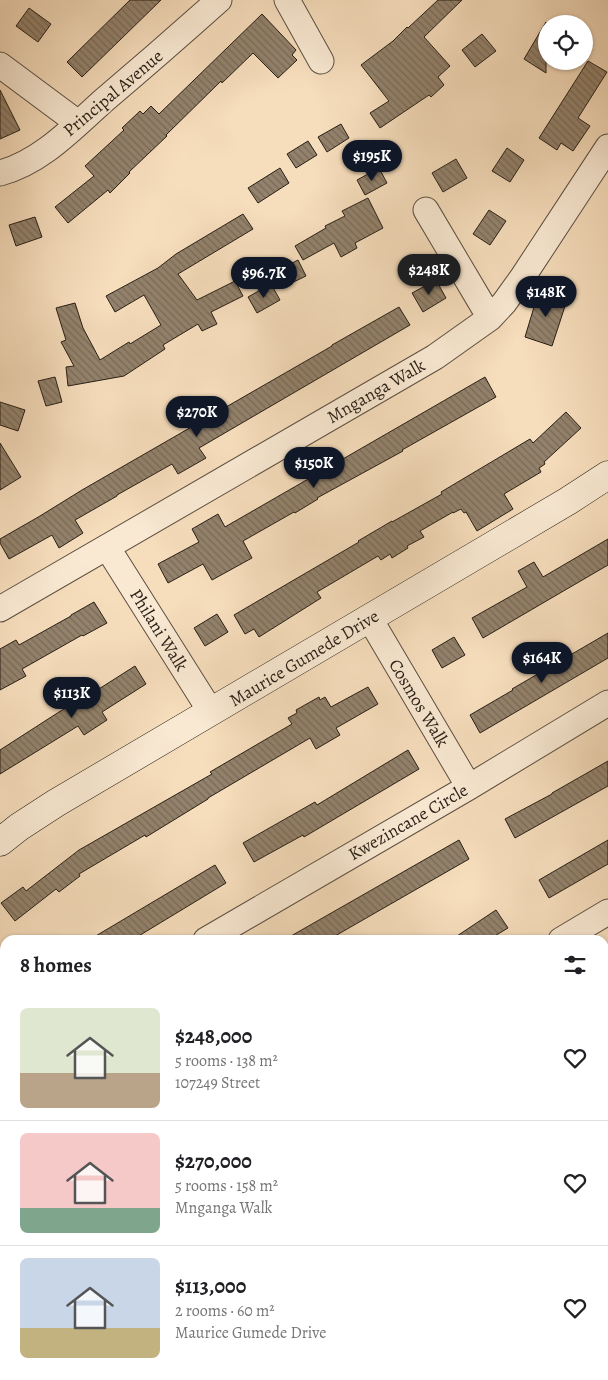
<!DOCTYPE html>
<meta charset="utf-8">
<style>
body{margin:0;font-family:Alegreya,serif;background:#f2f2f2;color:#202124;height:100vh;display:flex;flex-direction:column;font-size:19px;white-space:nowrap}
*{box-sizing:border-box;margin:0}
p{font-size:16px;color:#757577}
.icon{flex:none;width:28px;height:28px;fill:none;stroke:currentColor;stroke-width:2;stroke-linecap:round;stroke-linejoin:round}
.map{position:relative;flex:1;overflow:hidden}
.sheet{position:absolute;left:0px;top:935px;width:609px;height:445px;display:flex;flex-direction:column;background:#fff;border-radius:15px 15px 0 0;box-shadow:0 1px 4px #0004}
.sheet>*{flex:none}
.fabs{position:absolute;left:538px;top:15px;display:grid;gap:10px}
.fabs a{display:grid;place-items:center;width:55px;height:55px;border-radius:50%;background:#fff;box-shadow:0 1px 4px #0004;font-size:25px}
.price{position:absolute;translate:-50% -42px;padding:0 11px;border-radius:18px;background:#111827;color:#fff;font-size:16px;line-height:32px;filter:drop-shadow(0 1px 2px #0008)}
.price::after{content:'';position:absolute;left:50%;top:30px;width:15px;height:11px;margin-left:-8px;background:inherit;clip-path:polygon(0 0,100% 0,50% 100%)}
.price.current{background:#222;color:#fff}
ul{padding:0;list-style:none}
li{display:flex;align-items:center;gap:15px;height:125px;padding:0 20px}
li+li{border-top:1px solid #e0e0e0}
li span{display:grid;place-items:center;flex:none;width:140px;height:100px;border-radius:8px;color:#555}
li>.icon{margin-inline-start:auto}
span .icon{width:60px;height:60px;fill:#fffc;stroke-width:1}
li b{font-size:21px}
h2{display:flex;justify-content:space-between;align-items:center;height:60px;padding:0 20px;font-size:21px}
.map>svg:first-child{display:block}
.building{fill:url(#building-back-hatch);stroke:#281f16}
.lines{fill:none;stroke-linecap:round;stroke-linejoin:round}
.street-casing{stroke:#5c4e40;stroke-width:27}
.secondary-casing{stroke:#281f16;stroke-width:29}
.street{stroke:#f9e9d3;stroke-width:25}
.secondary{stroke:#f9e9d3;stroke-width:28}
.labels{text-anchor:middle;dominant-baseline:central;stroke-width:4;stroke-linejoin:round;paint-order:stroke}
.street-label{font-size:18px;fill:#281f16;stroke:#f9e9d3}
</style>
<div class="map">
<svg width="608" height="1380" viewBox="0 0 608 1380">
<defs>
<pattern id="building-back-hatch" width="6" height="6" patternUnits="userSpaceOnUse" patternTransform="scale(1.25)"><rect width="6" height="6" fill="#93826c"/><path d="M-1 5l2 2M0 0l6 6M5-1l2 2" fill="none" stroke="#786a58"/></pattern>
</defs>
<rect width="100%" height="100%" fill="#f6ddbc"/>
<filter id="stains"><feTurbulence type="fractalNoise" baseFrequency=".004" numOctaves="4"/><feColorMatrix values="0 0 0 0 .2 0 0 0 0 .09 0 0 0 0 .02 0 0 0 .5 -.17"/></filter>
<radialGradient id="worn" r=".72"><stop offset=".6" stop-color="#630" stop-opacity="0"/><stop offset="1" stop-color="#630" stop-opacity=".3"/></radialGradient>
<!-- building -->
<path class="building" d="M 130,0 L 161,0 L 82,77 L 67,62 Z
M 438,0 L 462,0 L 424,37 L 450,66 L 438,77 L 444,85 L 431,97 L 429,95 L 380,128 L 370,113 L 389,101 L 361,65 L 393,41 L 407,27 L 408,28 Z
M 29,8 L 51,24 L 38,42 L 16,26 Z
M 262,14 L 296,50 L 292,55 L 297,60 L 278,78 L 253,53 L 222,83 L 221,81 L 166,135 L 167,136 L 129,172 L 130,173 L 110,193 L 108,190 L 68,223 L 55,207 L 94,176 L 85,166 L 124,130 L 122,128 L 140,111 L 143,114 L 151,106 L 159,114 Z
M 546,22 L 546,73 L 524,59 Z
M 482,34 L 496,51 L 475,67 L 462,50 Z
M 588,61 L 607,72 L 578,118 L 590,126 L 573,151 L 561,143 L 557,150 L 539,138 Z
M 0,90 L 20,130 L 0,139 Z
M 341,124 L 349,138 L 327,152 L 318,137 Z
M 308,141 L 317,155 L 296,168 L 287,154 Z
M 507,148 L 524,160 L 510,182 L 492,171 Z
M 456,159 L 467,178 L 443,192 L 432,173 Z
M 280,168 L 289,183 L 258,203 L 248,188 Z
M 379,168 L 387,183 L 365,195 L 357,180 Z
M 368,198 L 383,228 L 355,243 L 357,248 L 341,257 L 334,243 L 303,260 L 295,246 L 326,228 L 325,226 L 345,216 L 342,211 Z
M 489,210 L 506,221 L 490,245 L 473,234 Z
M 243,214 L 253,229 L 178,274 L 197,300 L 235,281 L 243,296 L 211,312 L 217,324 L 202,331 L 198,324 L 163,345 L 165,349 L 124,376 L 68,386 L 66,367 L 74,366 L 61,342 L 66,340 L 56,308 L 75,303 L 83,328 L 100,360 L 129,342 L 130,344 L 161,325 L 144,295 L 115,312 L 106,296 L 158,268 L 176,254 Z
M 35,217 L 42,237 L 16,246 L 9,225 Z
M 298,260 L 306,276 L 283,287 L 275,272 Z
M 436,280 L 446,298 L 423,312 L 412,293 Z
M 271,284 L 280,300 L 257,313 L 248,297 Z
M 546,290 L 568,297 L 552,346 L 525,337 L 537,297 L 543,299 Z
M 399,307 L 410,325 L 199,448 L 206,458 L 178,474 L 172,464 L 117,495 L 117,496 L 75,520 L 83,533 L 59,548 L 52,535 L 9,559 L 0,543 L 0,539 L 40,516 L 82,490 L 332,346 L 332,345 Z
M 55,377 L 62,402 L 46,406 L 38,381 Z
M 485,377 L 496,397 L 402,450 L 403,451 L 317,498 L 318,499 L 295,513 L 294,512 L 243,541 L 252,558 L 212,580 L 203,564 L 168,583 L 158,564 L 199,542 L 192,529 L 218,514 L 225,527 Z
M 0,402 L 25,410 L 18,431 L 0,425 Z
M 566,412 L 581,428 L 544,462 L 545,464 L 539,468 L 541,472 L 504,494 L 513,509 L 477,531 L 466,512 L 464,513 L 461,509 L 453,513 L 453,512 L 420,531 L 424,537 L 407,546 L 408,548 L 392,558 L 390,554 L 381,560 L 378,556 L 317,592 L 321,598 L 259,637 L 254,629 L 245,634 L 234,615 L 359,542 L 358,541 L 392,521 L 392,522 L 442,494 L 441,492 L 530,439 L 533,443 Z
M 0,443 L 21,477 L 0,490 Z
M 608,539 L 608,565 L 483,638 L 472,618 L 527,587 L 518,571 L 534,562 L 543,577 Z
M 94,602 L 107,623 L 83,636 L 82,635 L 22,669 L 26,676 L 0,690 L 0,649 L 16,640 L 19,645 L 71,616 L 71,615 Z
M 217,614 L 228,632 L 205,646 L 194,628 Z
M 608,633 L 608,658 L 480,733 L 470,715 L 513,690 L 512,689 Z
M 454,637 L 465,655 L 442,668 L 432,650 Z
M 135,666 L 146,684 L 102,712 L 107,720 L 84,735 L 78,726 L 0,774 L 0,750 L 59,712 L 90,693 L 91,694 Z
M 368,687 L 378,704 L 336,728 L 340,735 L 316,749 L 310,738 L 208,798 L 208,799 L 146,837 L 145,835 L 79,874 L 80,876 L 59,892 L 56,889 L 15,921 L 1,903 L 23,887 L 26,891 L 79,850 L 212,774 L 210,772 L 292,724 L 288,718 L 297,713 L 296,710 L 319,697 L 320,700 L 325,697 L 331,707 Z
M 408,750 L 419,769 L 304,837 L 303,835 L 254,862 L 243,843 L 315,802 L 317,805 Z
M 608,761 L 608,786 L 515,838 L 505,819 L 552,794 L 552,793 Z
M 459,840 L 469,859 L 328,940 L 284,940 Z
M 608,840 L 608,864 L 549,898 L 539,880 Z
M 215,865 L 226,883 L 132,940 L 89,940 Z
M 496,910 L 508,928 L 488,940 L 451,940 Z"/>
<g class="lines">
<!-- street casing -->
<g class="street-casing">
<path id="street" d="M 287,0 L 321,61
M 0,65 L 78,123
M 0,173 C 40,163 73,128 103,101 C 142,68 181,34 219,0
M 426,210 L 490,318
M 107,547 L 211,712
M 0,609 L 435,357 L 490,318 L 504,303 L 522,278 L 608,147
M 370,619 L 469,787
M 206,940 L 469,787 L 608,703
M 561,940 L 608,912
M 0,1032 L 5,1034
M 604,1129 L 608,1126
M 604,1341 L 608,1338
M 213,1375 L 216,1380
M 183,1380 L 192,1375
M 536,1380 L 545,1375"/>
</g>
<!-- secondary casing -->
<g class="secondary-casing">
<path id="secondary" d="M 0,842 L 19,827 L 56,803 L 568,501 L 608,475"/>
</g>
<!-- street -->
<use href="#street" class="street"/>
<!-- secondary -->
<use href="#secondary" class="secondary"/>
</g>
<g class="labels">
<!-- street labels -->
<g class="street-label">
<text transform="translate(113 93) rotate(-40)">Principal Avenue</text>
<text transform="translate(376 391) rotate(-30)">Mnganga Walk</text>
<text transform="translate(159 630) rotate(58)">Philani Walk</text>
<text transform="translate(304 658) rotate(-31)">Maurice Gumede Drive</text>
<text transform="translate(419 703) rotate(59)">Cosmos Walk</text>
<text transform="translate(408 822) rotate(-30)">Kwezincane Circle</text>
</g>
</g>
<rect width="100%" height="100%" filter="url(#stains)"/>
<rect width="100%" height="100%" fill="url(#worn)"/>
</svg>
<div class="fabs">
<a><svg class="icon" aria-label="locate" viewBox="0 0 24 24"><circle cx="12" cy="12" r="6"/><path d="M12 2v4M12 18v4M2 12h4M18 12h4"/></svg></a>
</div>
<b class="price" style="left:372px;top:182px">$195K</b>
<b class="price current" style="left:429px;top:296px">$248K</b>
<b class="price" style="left:264px;top:299px">$96.7K</b>
<b class="price" style="left:546px;top:318px">$148K</b>
<b class="price" style="left:197px;top:438px">$270K</b>
<b class="price" style="left:314px;top:489px">$150K</b>
<b class="price" style="left:542px;top:684px">$164K</b>
<b class="price" style="left:72px;top:719px">$113K</b>
<section class="sheet">
<h2>8 homes<svg class="icon" aria-label="filters" viewBox="0 0 24 24"><path d="M4 7h16M4 17h16"/><circle cx="9" cy="7" r="2"/><circle cx="15" cy="17" r="2"/></svg></h2>
<ul>
<li><span style="background:linear-gradient(#dfe7d0 65%,#b9a48a 0)"><svg class="icon" aria-label="home" viewBox="0 0 24 24"><path d="M3 11l9-7 9 7M6 9v11h12V9"/></svg></span><div><b>$248,000</b><p>5 rooms · 138 m²</p><p>107249 Street</p></div><svg class="icon" aria-label="heart" viewBox="0 0 24 24"><path d="M12 20l-8-8c-3-5 5-10 8-4 3-6 11-1 8 4z"/></svg></li>
<li><span style="background:linear-gradient(#f6c9c9 75%,#7fa58c 0)"><svg class="icon" aria-label="home" viewBox="0 0 24 24"><path d="M3 11l9-7 9 7M6 9v11h12V9"/></svg></span><div><b>$270,000</b><p>5 rooms · 158 m²</p><p>Mnganga Walk</p></div><svg class="icon" aria-label="heart" viewBox="0 0 24 24"><path d="M12 20l-8-8c-3-5 5-10 8-4 3-6 11-1 8 4z"/></svg></li>
<li><span style="background:linear-gradient(#c9d6e8 70%,#c2b280 0)"><svg class="icon" aria-label="home" viewBox="0 0 24 24"><path d="M3 11l9-7 9 7M6 9v11h12V9"/></svg></span><div><b>$113,000</b><p>2 rooms · 60 m²</p><p>Maurice Gumede Drive</p></div><svg class="icon" aria-label="heart" viewBox="0 0 24 24"><path d="M12 20l-8-8c-3-5 5-10 8-4 3-6 11-1 8 4z"/></svg></li>
</ul>
</section>
</div>
